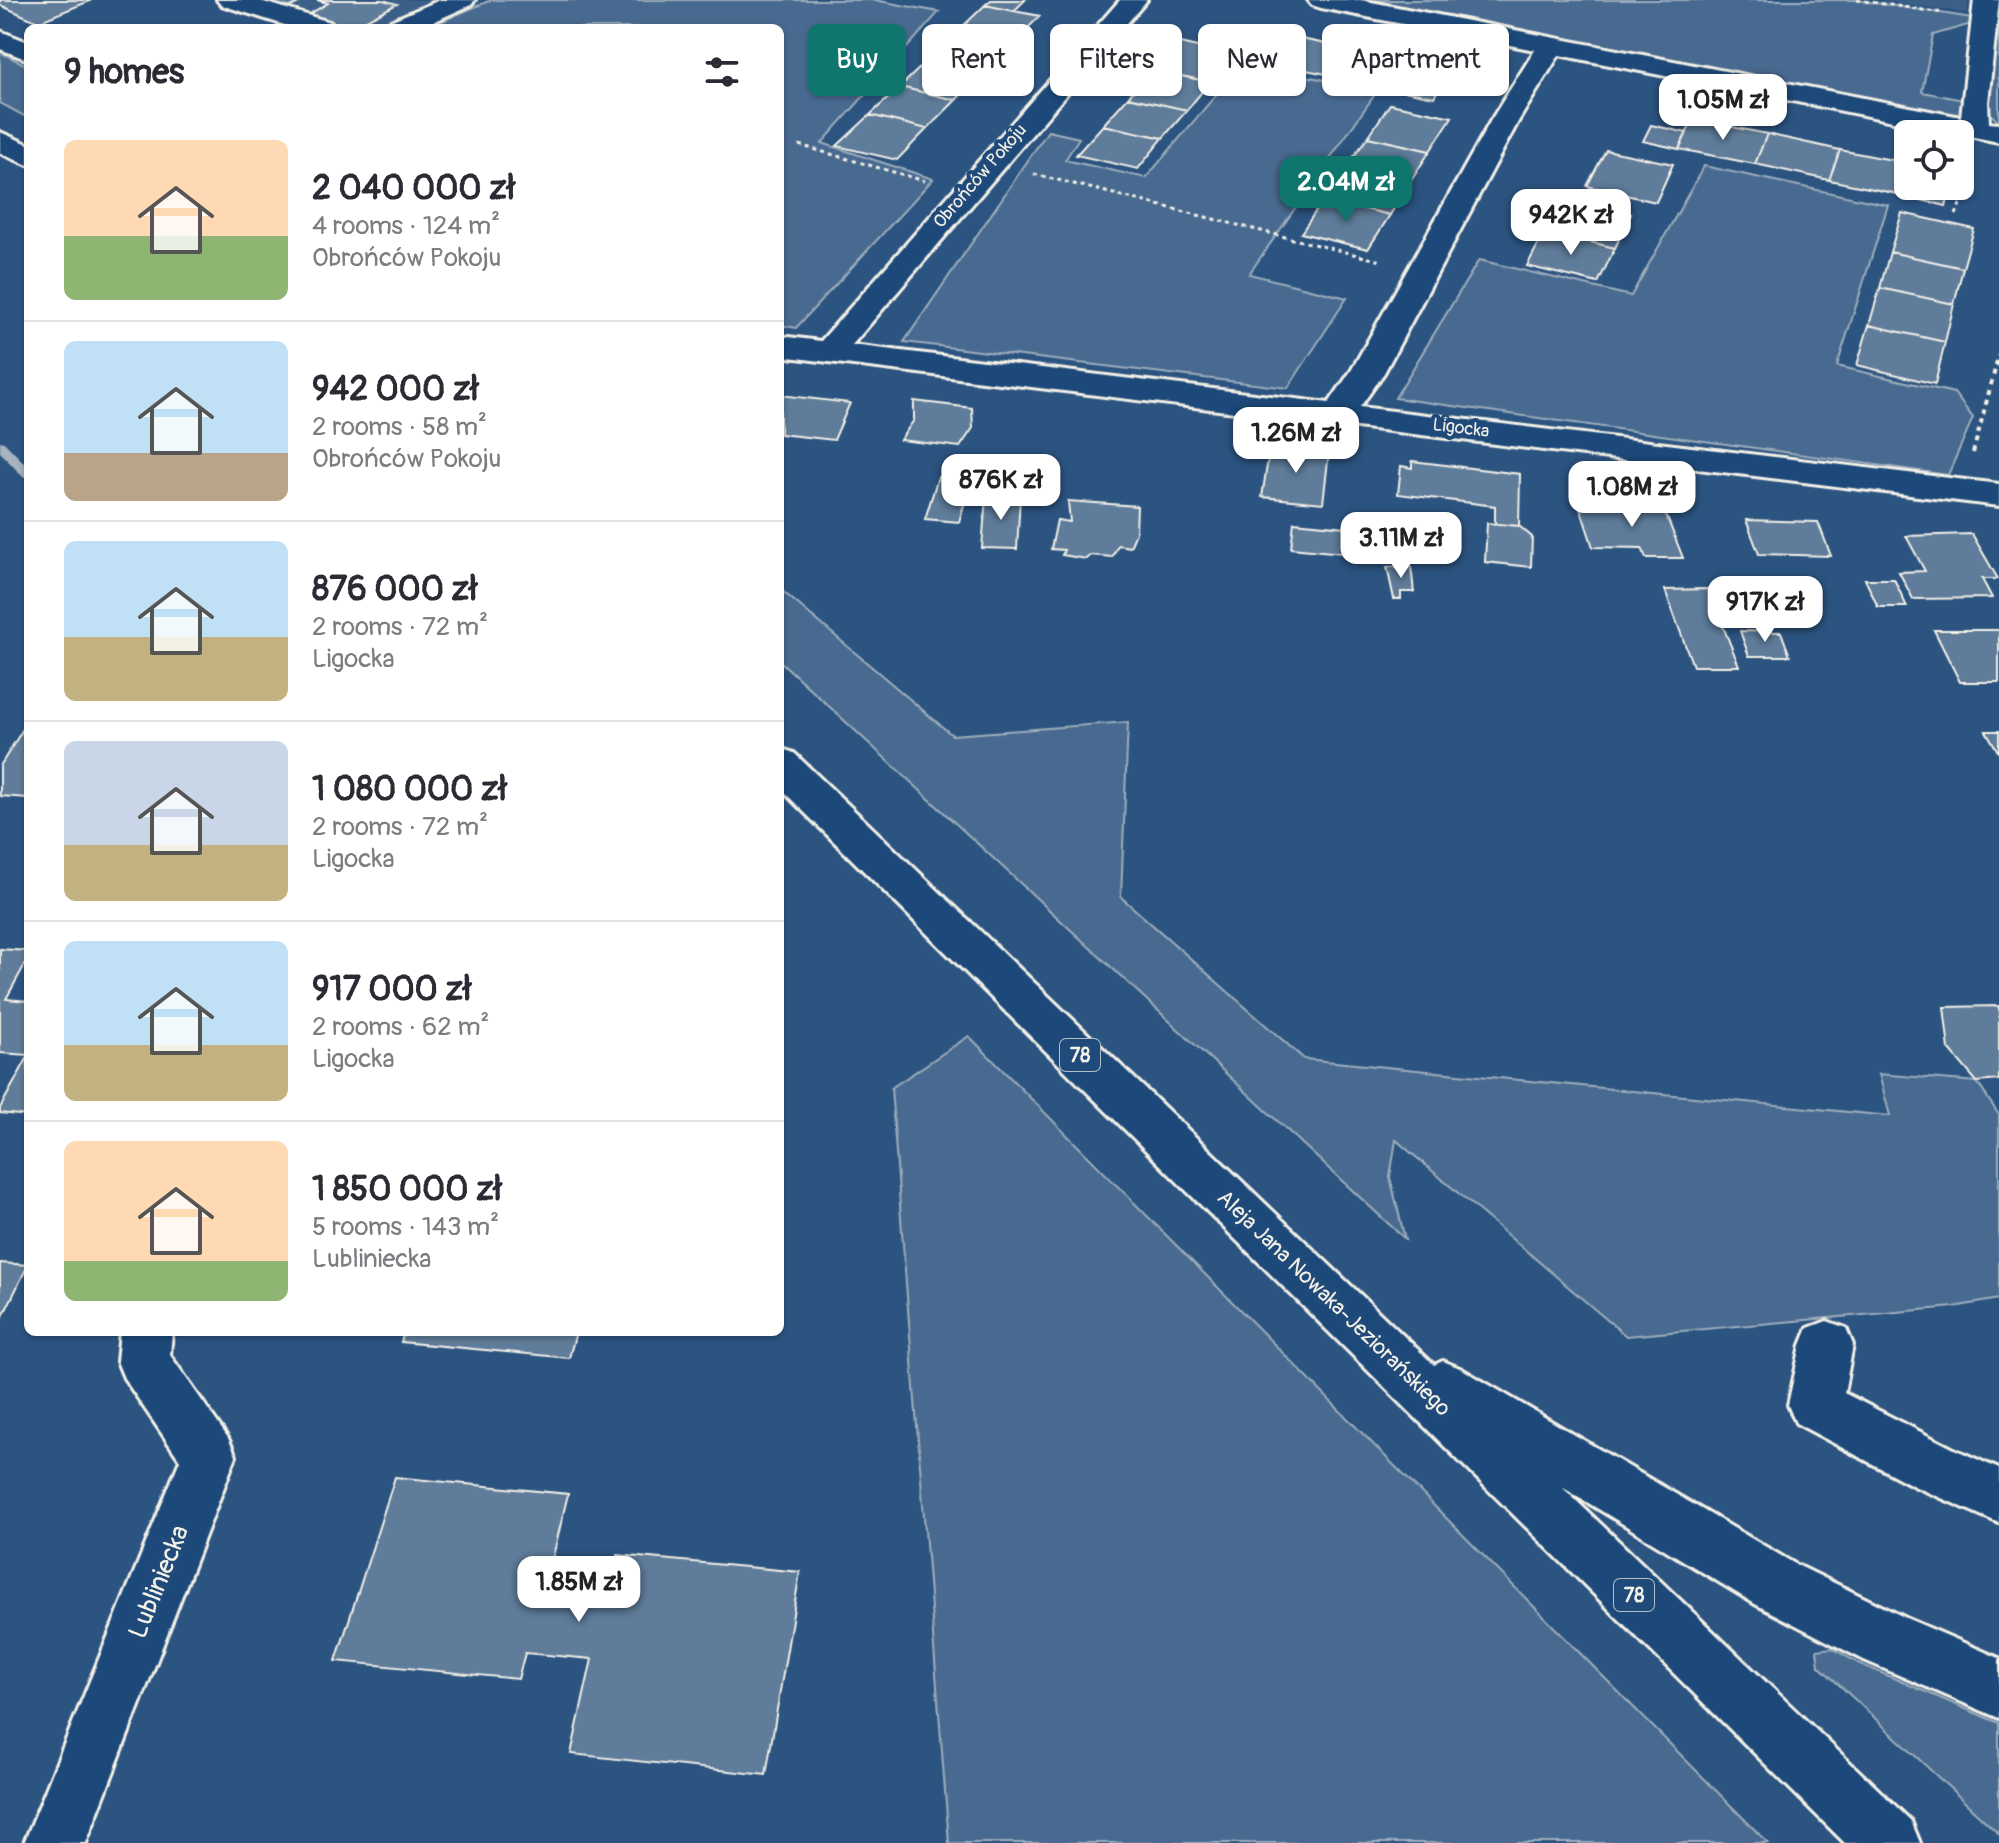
<!DOCTYPE html>
<meta charset="utf-8">
<style>
body{margin:0;font-family:Pangolin,sans-serif;background:#f7f7f7;color:#2b2b33;height:100vh;display:flex;flex-direction:column;font-size:30px;white-space:nowrap}
*{box-sizing:border-box;margin:0}
p{font-size:26px;color:#7c7c81}
.icon{flex:none;width:44px;height:44px;fill:none;stroke:currentColor;stroke-width:2;stroke-linecap:round;stroke-linejoin:round}
.map{position:relative;flex:1;overflow:hidden}
.sheet{position:absolute;left:24px;top:24px;width:760px;height:1312px;display:flex;flex-direction:column;background:#fff;border-radius:12px;box-shadow:0 2px 6px #0004}
.sheet>*{flex:none}
.top-card{position:absolute;left:808px;top:24px;width:760px;height:72px;display:flex;gap:16px}
.fabs{position:absolute;left:1894px;top:120px;display:grid;gap:16px}
.fabs a{display:grid;place-items:center;width:80px;height:80px;border-radius:12px;background:#fff;box-shadow:0 2px 6px #0004;font-size:40px}
.price{position:absolute;translate:-50% -68px;padding:0 18px;border-radius:16px;background:#fff;color:#222;font-size:26px;line-height:52px;filter:drop-shadow(0 2px 4px #0008)}
.price::after{content:'';position:absolute;left:50%;top:48px;width:24px;height:18px;margin-left:-12px;background:inherit;clip-path:polygon(0 0,100% 0,50% 100%)}
.price.current{background:#0f766e;color:#fff}
ul{padding:0;list-style:none}
li{display:flex;align-items:center;gap:24px;height:200px;padding:0 40px}
li+li{border-top:2px solid #e1e1e2}
li span{display:grid;place-items:center;flex:none;width:224px;height:160px;border-radius:12px;color:#555}
li>.icon{margin-inline-start:auto}
span .icon{width:96px;height:96px;fill:#fffc;stroke-width:1}
li b{font-size:34px}
h2{display:flex;justify-content:space-between;align-items:center;height:96px;padding:0 40px;font-size:34px}
.pill{padding:0 28px;border-radius:12px;background:#fff;box-shadow:0 2px 6px #0004;font-size:28px;line-height:72px}
.pill.current{background:#0f766e;color:#fff}
.map>svg:first-child{display:block}
.built{fill:#3b6088}
.green{fill:#496b90;stroke:#9eaebc;stroke-width:2}
.lines{fill:none;stroke-linecap:round;stroke-linejoin:round}
.stream{fill:#a7b4c0;fill-rule:evenodd}
.building{fill:#5e7b9a;stroke:#f4f1e8;stroke-width:2}
.minor-casing{stroke:#f4f1e8;stroke-width:6}
.major-casing{stroke:#f4f1e8;stroke-width:6}
.path-far1{stroke:#f4f1e8;stroke-width:3;stroke-dasharray:4 4;stroke-linecap:butt}
.path{stroke:#f4f1e8;stroke-width:4;stroke-dasharray:5 5;stroke-linecap:butt}
.minor{fill:#1f4a7a;fill-rule:evenodd}
.major{fill:#1f4a7a;fill-rule:evenodd}
.labels{text-anchor:middle;dominant-baseline:central;stroke-width:8;stroke-linejoin:round;paint-order:stroke}
.far-street-label{font-size:18px;fill:#f4f1e8;stroke:#1f4a7a}
.shield{fill:#1f4a7a;stroke:#b4bfc7;stroke-width:2}
.shield-label{font-size:20px;font-weight:bold;fill:#f4f1e8}
.street-label{font-size:22px;fill:#f4f1e8;stroke:#1f4a7a}
.near-street-label{font-size:26px;fill:#f4f1e8;stroke:#1f4a7a}
</style>
<div class="map">
<svg width="1999" height="1843" viewBox="0 0 1999 1843">
<rect width="100%" height="100%" fill="#2c5481"/>
<filter id="ink" filterUnits="userSpaceOnUse"><feTurbulence type="fractalNoise" baseFrequency=".0125" numOctaves="2"/><feDisplacementMap in="SourceGraphic" scale="16" xChannelSelector="R" yChannelSelector="G"/><feConvolveMatrix kernelMatrix="1 2 1 2 8 2 1 2 1" color-interpolation-filters="sRGB"/></filter>
<g filter="url(#ink)">
<!-- built -->
<path class="built" d="M 246,0 L 453,0 L 390,28 L 335,28 Z
M 1881,0 L 1968,0 L 1967,13 Z"/>
<!-- green -->
<path class="green" d="M 491,0 L 874,0 L 939,12 L 822,143 L 933,179 L 796,328 L 780,325 L 780,28 L 426,28 Z
M 1321,0 L 1857,0 L 1985,20 L 1933,35 L 1922,92 L 1974,102 L 1975,128 Z
M 1999,6 L 1999,123 L 1989,112 Z
M 0,52 L 28,66 L 28,118 L 0,103 Z
M 1242,64 L 1378,90 L 1249,274 L 1347,298 L 1288,388 L 904,342 L 1048,131 L 1079,138 L 1065,160 L 1146,178 Z
M 1704,166 L 1888,205 L 1837,366 L 1954,393 L 1973,418 L 1948,475 L 1395,398 L 1479,260 L 1631,296 Z
M 780,589 L 952,735 L 1128,722 L 1121,897 L 1304,1059 L 1890,1116 L 1879,1074 L 1977,1082 L 1999,1115 L 1999,1299 L 1954,1307 L 1626,1336 L 1396,1140 L 1390,1177 L 1405,1239 L 780,661 Z
M 969,1036 L 1768,1843 L 949,1843 L 891,1088 Z
M 1832,1648 L 1858,1663 L 1999,1723 L 1999,1834 L 1819,1666 L 1817,1650 Z"/>
<g class="lines">
<!-- stream -->
<path class="stream" d="M 0,441 L 4,442 L 28,467 L 28,478 L 23,477 L 0,452 Z"/>
</g>
<!-- building -->
<path class="building" d="M 0,0 L 89,0 L 90,1 L 38,22 L 0,5 Z
M 259,0 L 304,0 L 289,8 Z
M 317,0 L 383,0 L 397,4 L 351,28 L 308,15 L 328,3 Z
M 991,0 L 1025,0 L 1014,11 L 985,5 Z
M 985,5 L 1014,11 L 1040,16 L 1010,46 L 955,34 Z
M 955,34 L 1010,46 L 983,72 L 928,60 Z
M 1214,34 L 1244,40 L 1233,55 L 1202,48 Z
M 1282,35 L 1345,48 L 1326,74 L 1261,61 Z
M 1176,42 L 1202,48 L 1233,55 L 1210,82 L 1152,70 Z
M 1345,48 L 1419,63 L 1399,90 L 1326,74 Z
M 928,60 L 983,72 L 956,100 L 900,87 Z
M 1152,70 L 1210,82 L 1187,110 L 1128,97 Z
M 1410,75 L 1443,82 L 1434,97 L 1399,90 Z
M 900,87 L 956,100 L 927,129 L 870,115 Z
M 1128,97 L 1187,110 L 1163,138 L 1103,125 Z
M 1390,104 L 1424,111 L 1452,117 L 1430,151 L 1368,137 Z
M 870,115 L 927,129 L 897,160 L 837,146 Z
M 1693,119 L 1767,134 L 1755,164 L 1679,149 Z
M 1103,125 L 1163,138 L 1138,169 L 1076,155 Z
M 1651,125 L 1687,133 L 1679,149 L 1643,141 Z
M 1767,134 L 1840,150 L 1829,180 L 1755,164 Z
M 1368,137 L 1430,151 L 1410,182 L 1346,167 Z
M 1606,150 L 1673,164 L 1656,202 L 1587,186 Z
M 1840,150 L 1908,163 L 1908,186 L 1911,186 L 1908,196 L 1829,180 Z
M 1346,167 L 1410,182 L 1390,215 L 1324,199 Z
M 1912,186 L 1951,188 L 1946,206 L 1909,197 Z
M 1324,199 L 1390,215 L 1368,249 L 1301,233 Z
M 1562,199 L 1631,214 L 1615,248 L 1545,231 Z
M 1902,213 L 1974,229 L 1963,268 L 1890,252 Z
M 1545,231 L 1615,248 L 1598,283 L 1527,266 Z
M 1890,252 L 1963,268 L 1954,304 L 1880,288 Z
M 1880,288 L 1954,304 L 1945,342 L 1869,325 Z
M 1869,325 L 1945,342 L 1935,384 L 1857,365 Z
M 780,395 L 850,403 L 834,440 L 780,434 Z
M 914,401 L 972,408 L 973,428 L 960,447 L 900,440 L 914,420 Z
M 1270,446 L 1329,452 L 1323,503 L 1262,497 Z
M 1412,461 L 1520,474 L 1519,526 L 1495,524 L 1495,506 L 1398,494 L 1401,466 L 1412,468 Z
M 938,477 L 972,477 L 959,522 L 925,519 Z
M 986,496 L 1020,496 L 1017,549 L 982,548 Z
M 1068,501 L 1137,506 L 1136,533 L 1130,547 L 1118,545 L 1112,557 L 1090,555 L 1086,559 L 1062,555 L 1064,550 L 1051,549 L 1057,520 L 1070,522 Z
M 1579,504 L 1662,505 L 1683,558 L 1646,558 L 1642,548 L 1593,547 Z
M 1746,520 L 1818,522 L 1831,556 L 1759,554 Z
M 1294,522 L 1345,527 L 1342,553 L 1291,548 Z
M 1487,523 L 1519,526 L 1532,537 L 1531,567 L 1485,562 Z
M 1972,534 L 1998,579 L 1982,579 L 1992,598 L 1913,599 L 1899,572 L 1925,571 L 1906,536 Z
M 1411,566 L 1414,592 L 1401,592 L 1401,599 L 1394,599 L 1387,567 Z
M 1865,579 L 1894,579 L 1907,607 L 1878,607 Z
M 1708,589 L 1739,666 L 1693,666 L 1665,590 Z
M 1934,630 L 1999,630 L 1999,682 L 1960,682 Z
M 1740,631 L 1781,632 L 1790,656 L 1749,656 Z
M 28,721 L 28,798 L 0,796 L 0,766 Z
M 1986,731 L 1999,731 L 1999,753 Z
M 0,949 L 28,951 L 28,959 L 6,999 L 28,1001 L 28,1055 L 0,1053 Z
M 1999,1006 L 1999,1080 L 1977,1082 L 1949,1049 L 1944,1007 Z
M 28,1057 L 28,1116 L 0,1113 L 0,1108 Z
M 0,1263 L 28,1265 L 0,1322 Z
M 404,1332 L 576,1332 L 569,1358 L 401,1342 Z
M 395,1477 L 568,1494 L 549,1573 L 612,1579 L 618,1555 L 800,1572 L 766,1775 L 571,1754 L 592,1659 L 525,1653 L 518,1679 L 336,1661 Z"/>
<g class="lines">
<!-- minor casing -->
<g class="minor-casing">
<path id="minor" d="M 217,0 L 257,0 L 330,22 L 334,28 L 294,28 L 221,5 Z
M 440,0 L 475,0 L 471,5 L 419,28 L 384,28 L 388,22 Z
M 1120,0 L 1147,0 L 852,345 L 1329,403 L 1351,371 L 1491,120 L 1535,50 L 1321,8 L 1312,5 L 1308,0 L 1361,0 L 1961,117 L 1974,0 L 1999,0 L 1988,102 L 1989,123 L 1999,124 L 1999,142 L 1559,55 L 1519,120 L 1384,373 L 1360,407 L 1999,484 L 1999,506 L 780,356 L 780,336 L 821,341 Z
M 0,31 L 28,42 L 28,60 L 0,49 Z
M 1827,1321 L 1846,1328 L 1853,1345 L 1844,1393 L 1954,1449 L 1999,1469 L 1999,1523 L 1916,1487 L 1796,1423 L 1788,1405 L 1801,1345 L 1808,1328 Z
M 120,1332 L 172,1332 L 170,1355 L 228,1438 L 236,1456 L 86,1843 L 24,1843 L 180,1460 L 124,1378 L 117,1361 Z"/>
</g>
<!-- major casing -->
<g class="major-casing">
<path id="major" d="M 0,132 L 28,144 L 28,165 L 0,153 Z
M 780,748 L 794,753 L 1434,1365 L 1443,1361 L 1462,1369 L 1795,1564 L 1906,1618 L 1999,1658 L 1999,1718 L 1864,1660 L 1755,1604 L 1562,1487 L 1911,1821 L 1920,1843 L 1845,1843 L 780,788 Z"/>
</g>
<!-- path-far1 -->
<path class="path-far1" d="M 1857,0 L 1943,13
M 799,145 L 925,181
M 1034,174 L 1381,261
M 1956,215 L 1973,171"/>
<!-- path -->
<path class="path" d="M 1973,453 L 1999,354"/>
<!-- minor -->
<use href="#minor" class="minor"/>
<!-- major -->
<use href="#major" class="major"/>
</g>
</g>
<g class="labels">
<!-- far-street labels -->
<g class="far-street-label">
<text transform="translate(980 176) rotate(-49)">Obrońców Pokoju</text>
<text transform="translate(1461 428) rotate(7)">Ligocka</text>
</g>
<!-- shield labels -->
<g class="shield">
<rect x="1060" y="1039" width="40" height="32" rx="6"/>
<rect x="1614" y="1579" width="40" height="32" rx="6"/>
</g>
<g class="shield-label">
<text x="1080" y="1055">78</text>
<text x="1634" y="1595">78</text>
</g>
<!-- street labels -->
<g class="street-label">
<text transform="translate(1334 1303) rotate(44)">Aleja Jana Nowaka-Jeziorańskiego</text>
</g>
<!-- near-street labels -->
<g class="near-street-label">
<text transform="translate(159 1582) rotate(-68)">Lubliniecka</text>
</g>
</g>
</svg>
<div class="fabs">
<a><svg class="icon" aria-label="locate" viewBox="0 0 24 24"><circle cx="12" cy="12" r="6"/><path d="M12 2v4M12 18v4M2 12h4M18 12h4"/></svg></a>
</div>
<b class="price" style="left:1723px;top:142px">1.05M zł</b>
<b class="price current" style="left:1346px;top:224px">2.04M zł</b>
<b class="price" style="left:1571px;top:257px">942K zł</b>
<b class="price" style="left:1296px;top:475px">1.26M zł</b>
<b class="price" style="left:1001px;top:522px">876K zł</b>
<b class="price" style="left:1632px;top:529px">1.08M zł</b>
<b class="price" style="left:1401px;top:580px">3.11M zł</b>
<b class="price" style="left:1765px;top:644px">917K zł</b>
<b class="price" style="left:579px;top:1624px">1.85M zł</b>
<div class="top-card">
<a class="pill current">Buy</a>
<a class="pill">Rent</a>
<a class="pill">Filters</a>
<a class="pill">New</a>
<a class="pill">Apartment</a>
</div>
<section class="sheet">
<h2>9 homes<svg class="icon" aria-label="filters" viewBox="0 0 24 24"><path d="M4 7h16M4 17h16"/><circle cx="9" cy="7" r="2"/><circle cx="15" cy="17" r="2"/></svg></h2>
<ul>
<li><span style="background:linear-gradient(#ffd9b3 60%,#8fb573 0)"><svg class="icon" aria-label="home" viewBox="0 0 24 24"><path d="M3 11l9-7 9 7M6 9v11h12V9"/></svg></span><div><b>2 040 000 zł</b><p>4 rooms · 124 m²</p><p>Obrońców Pokoju</p></div></li>
<li><span style="background:linear-gradient(#bfe0f5 70%,#b9a48a 0)"><svg class="icon" aria-label="home" viewBox="0 0 24 24"><path d="M3 11l9-7 9 7M6 9v11h12V9"/></svg></span><div><b>942 000 zł</b><p>2 rooms · 58 m²</p><p>Obrońców Pokoju</p></div></li>
<li><span style="background:linear-gradient(#bfe0f5 60%,#c2b280 0)"><svg class="icon" aria-label="home" viewBox="0 0 24 24"><path d="M3 11l9-7 9 7M6 9v11h12V9"/></svg></span><div><b>876 000 zł</b><p>2 rooms · 72 m²</p><p>Ligocka</p></div></li>
<li><span style="background:linear-gradient(#c9d6e8 65%,#c2b280 0)"><svg class="icon" aria-label="home" viewBox="0 0 24 24"><path d="M3 11l9-7 9 7M6 9v11h12V9"/></svg></span><div><b>1 080 000 zł</b><p>2 rooms · 72 m²</p><p>Ligocka</p></div></li>
<li><span style="background:linear-gradient(#bfe0f5 65%,#c2b280 0)"><svg class="icon" aria-label="home" viewBox="0 0 24 24"><path d="M3 11l9-7 9 7M6 9v11h12V9"/></svg></span><div><b>917 000 zł</b><p>2 rooms · 62 m²</p><p>Ligocka</p></div></li>
<li><span style="background:linear-gradient(#ffd9b3 75%,#8fb573 0)"><svg class="icon" aria-label="home" viewBox="0 0 24 24"><path d="M3 11l9-7 9 7M6 9v11h12V9"/></svg></span><div><b>1 850 000 zł</b><p>5 rooms · 143 m²</p><p>Lubliniecka</p></div></li>
</ul>
</section>
</div>
